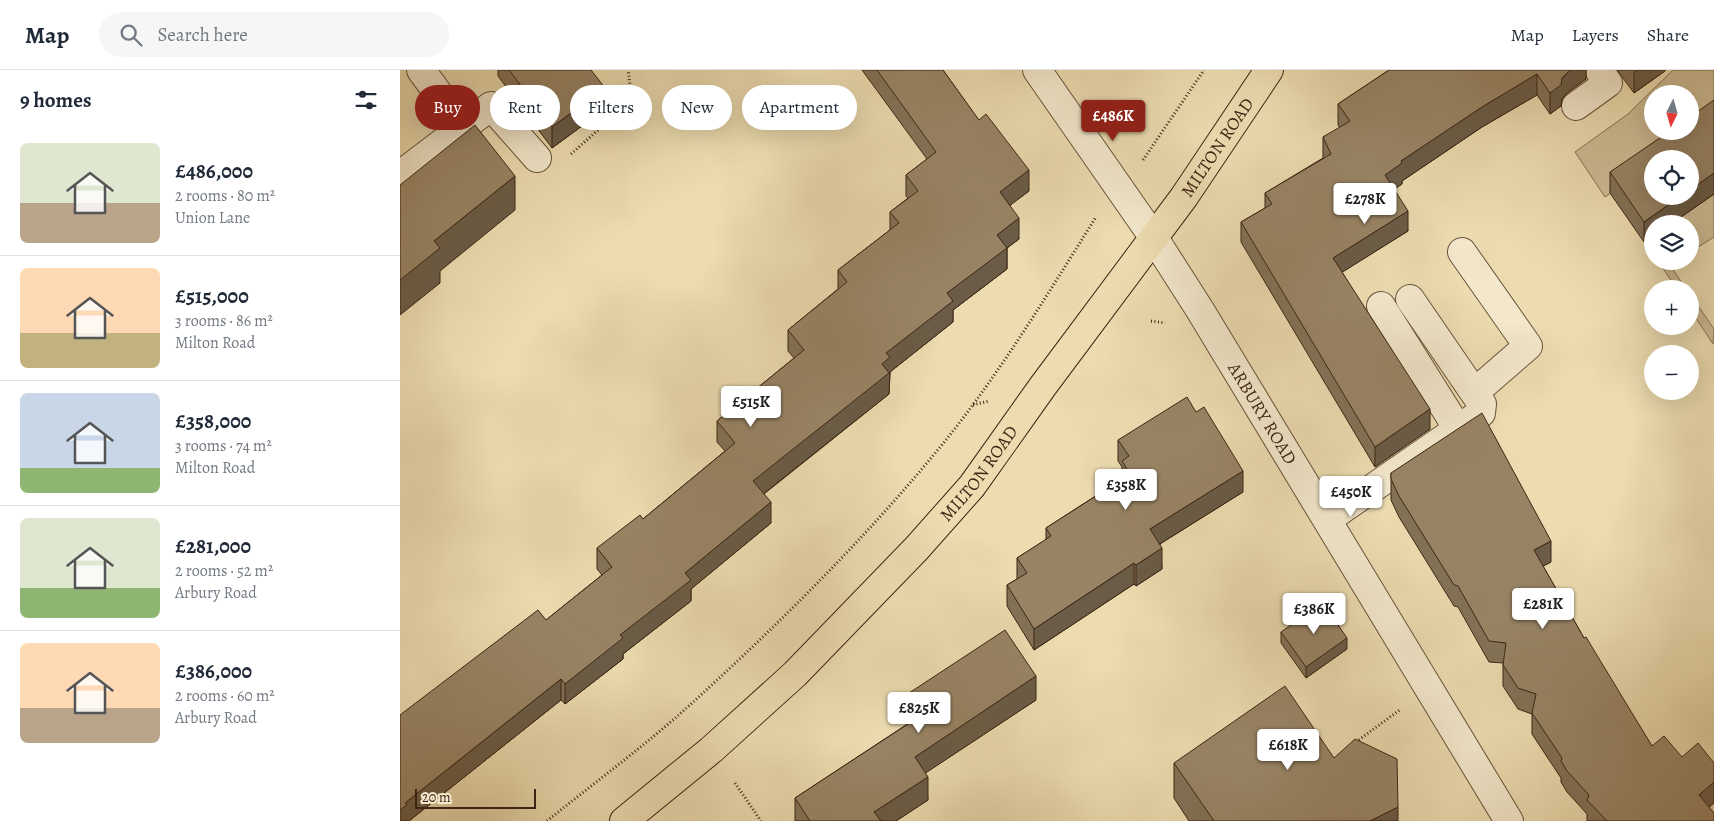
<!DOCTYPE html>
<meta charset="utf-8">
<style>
body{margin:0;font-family:Alegreya,serif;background:#f6f6f7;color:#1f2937;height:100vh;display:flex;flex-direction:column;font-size:19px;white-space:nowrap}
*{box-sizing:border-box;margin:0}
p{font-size:16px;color:#747a83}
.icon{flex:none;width:28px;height:28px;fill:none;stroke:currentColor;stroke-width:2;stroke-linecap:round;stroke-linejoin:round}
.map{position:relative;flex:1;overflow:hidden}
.side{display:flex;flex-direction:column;background:#fff;width:400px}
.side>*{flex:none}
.hud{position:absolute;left:15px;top:15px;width:475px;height:45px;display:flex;gap:10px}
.needle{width:32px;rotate:185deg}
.fabs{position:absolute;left:1244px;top:15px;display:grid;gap:10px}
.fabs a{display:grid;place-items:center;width:55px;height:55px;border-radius:50%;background:#fff;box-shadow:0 5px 20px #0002;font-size:25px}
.scale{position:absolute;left:15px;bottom:12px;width:121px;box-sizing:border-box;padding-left:5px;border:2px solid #3d2514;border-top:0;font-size:14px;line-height:18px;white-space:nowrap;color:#3d2514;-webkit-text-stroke:4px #f3e8cc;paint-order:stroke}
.price{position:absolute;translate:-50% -42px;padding:0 11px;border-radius:5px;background:#fff;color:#222;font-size:16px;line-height:32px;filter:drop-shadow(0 1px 2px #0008)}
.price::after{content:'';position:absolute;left:50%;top:30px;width:15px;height:11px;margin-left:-8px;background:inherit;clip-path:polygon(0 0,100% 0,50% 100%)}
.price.on{background:#8f2418;color:#fff}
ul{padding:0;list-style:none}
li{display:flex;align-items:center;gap:15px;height:125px;padding:0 20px}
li+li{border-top:1px solid #e0e1e3}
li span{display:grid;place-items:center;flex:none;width:140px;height:100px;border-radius:8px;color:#555}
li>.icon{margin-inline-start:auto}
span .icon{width:60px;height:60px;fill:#fffc;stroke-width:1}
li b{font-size:21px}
h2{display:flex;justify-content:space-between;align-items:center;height:60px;padding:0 20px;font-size:21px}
.pill{padding:0 18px;border-radius:22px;background:#fff;box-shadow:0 5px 20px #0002;font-size:18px;line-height:45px}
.pill.on{background:#8f2418;color:#fff}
header{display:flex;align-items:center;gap:30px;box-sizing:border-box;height:70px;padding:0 25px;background:#fff;border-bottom:1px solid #e0e1e3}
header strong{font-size:24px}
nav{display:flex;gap:28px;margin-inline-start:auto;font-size:18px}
.search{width:350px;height:45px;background:#f6f6f7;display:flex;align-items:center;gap:12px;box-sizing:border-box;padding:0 18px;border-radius:28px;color:#747a83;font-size:19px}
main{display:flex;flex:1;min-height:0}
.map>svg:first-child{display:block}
.green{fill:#cebd95;stroke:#867154;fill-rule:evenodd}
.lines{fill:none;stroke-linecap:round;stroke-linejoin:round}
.minor-casing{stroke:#69533b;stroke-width:30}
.major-casing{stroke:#3d2514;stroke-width:30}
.path{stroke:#3d2514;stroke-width:3;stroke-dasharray:1 2.5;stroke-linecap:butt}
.minor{stroke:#f3e8cc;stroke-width:28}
.major{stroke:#ecdcb0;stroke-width:28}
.wall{fill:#837257;stroke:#3d2514}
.shaded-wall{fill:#6a5c47;stroke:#3d2514}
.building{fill:#988465;stroke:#3d2514}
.labels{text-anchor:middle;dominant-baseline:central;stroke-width:4;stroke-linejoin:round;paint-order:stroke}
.street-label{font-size:18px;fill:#3d2514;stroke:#f3e8cc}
</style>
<header>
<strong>Map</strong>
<div class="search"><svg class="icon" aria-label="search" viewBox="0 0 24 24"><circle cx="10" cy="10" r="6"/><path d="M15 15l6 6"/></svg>Search here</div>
<nav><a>Map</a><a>Layers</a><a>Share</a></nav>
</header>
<main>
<section class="side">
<h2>9 homes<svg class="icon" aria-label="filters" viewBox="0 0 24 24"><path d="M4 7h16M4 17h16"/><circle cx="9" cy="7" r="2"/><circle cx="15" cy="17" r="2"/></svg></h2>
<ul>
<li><span style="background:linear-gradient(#dfe7d0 60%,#b9a48a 0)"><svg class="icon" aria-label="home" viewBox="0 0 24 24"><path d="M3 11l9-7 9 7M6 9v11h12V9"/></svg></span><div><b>£486,000</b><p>2 rooms · 80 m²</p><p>Union Lane</p></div></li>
<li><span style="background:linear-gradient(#ffd9b3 65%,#c2b280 0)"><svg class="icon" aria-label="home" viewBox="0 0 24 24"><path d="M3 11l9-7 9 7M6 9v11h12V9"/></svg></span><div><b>£515,000</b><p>3 rooms · 86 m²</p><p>Milton Road</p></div></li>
<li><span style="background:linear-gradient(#c9d6e8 75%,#8fb573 0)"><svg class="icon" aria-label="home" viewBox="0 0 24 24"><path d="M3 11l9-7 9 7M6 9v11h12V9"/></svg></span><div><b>£358,000</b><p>3 rooms · 74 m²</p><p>Milton Road</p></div></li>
<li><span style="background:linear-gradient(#dfe7d0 70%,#8fb573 0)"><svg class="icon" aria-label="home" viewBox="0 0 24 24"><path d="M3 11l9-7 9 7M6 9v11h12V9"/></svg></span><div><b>£281,000</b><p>2 rooms · 52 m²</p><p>Arbury Road</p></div></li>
<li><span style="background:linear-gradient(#ffd9b3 65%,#b9a48a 0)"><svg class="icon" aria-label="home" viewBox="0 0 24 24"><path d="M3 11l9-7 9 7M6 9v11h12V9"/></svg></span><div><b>£386,000</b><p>2 rooms · 60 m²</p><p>Arbury Road</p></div></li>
</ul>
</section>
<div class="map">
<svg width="1314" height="751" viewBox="0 0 1314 751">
<rect width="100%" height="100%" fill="#ecdcb0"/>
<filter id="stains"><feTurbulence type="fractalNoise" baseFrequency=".004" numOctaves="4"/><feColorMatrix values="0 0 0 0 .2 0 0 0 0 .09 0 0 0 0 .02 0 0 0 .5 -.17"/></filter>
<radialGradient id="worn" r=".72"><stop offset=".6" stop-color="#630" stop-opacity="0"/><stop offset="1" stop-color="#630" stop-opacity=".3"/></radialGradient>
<!-- green -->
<path class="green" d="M 1273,0 L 1314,0 L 1314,51 L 1252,89 L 1232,108 L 1205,127 L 1175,82 L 1228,44 ZM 1252,24 L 1290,24 L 1290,61 L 1252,61 Z
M 1314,124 L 1314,167 L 1290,182 L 1290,154 L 1271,154 Z
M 1258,191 L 1275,191 L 1270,195 L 1286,219 L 1277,219 Z
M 1290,224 L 1314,259 L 1313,274 L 1290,239 Z"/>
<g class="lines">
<!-- minor casing -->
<g class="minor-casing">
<g id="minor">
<path d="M 21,0 L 63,57"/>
<path id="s1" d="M 637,0 L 754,168 L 800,240 L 1109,751"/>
<path d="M 1176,36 L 1208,13 L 1199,0"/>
<path d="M 0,105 L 91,36 L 137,88"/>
<path d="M 1062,182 L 1128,276 L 1075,322"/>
<path d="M 981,236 L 1058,359"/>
<path d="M 928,449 L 1081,343 L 1082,334 L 1010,229"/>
</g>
</g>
<!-- major casing -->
<g class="major-casing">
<g id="major">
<path id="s2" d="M 224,751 L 311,680 L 395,604 L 517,478 L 572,416 L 643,316 L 784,127 L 869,0"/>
</g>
</g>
<!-- path -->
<path class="path" d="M 171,84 L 232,30 L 228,0
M 743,90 L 804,0
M 751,251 L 765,253
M 573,335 L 589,331
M 956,672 L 1001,639
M 335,713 L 361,751
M 147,751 C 199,709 254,669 303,623 C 386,547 470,463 541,376 C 599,305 647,225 696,147"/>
<!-- minor -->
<use href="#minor" class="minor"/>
<!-- major -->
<use href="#major" class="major"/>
</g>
<!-- wall -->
<path class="wall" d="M 98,0 L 191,0 L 205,39 L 152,78 L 98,6 Z
M 462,0 L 543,0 L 629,121 L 610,135 L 619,169 L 607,178 L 607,199 L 553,240 L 553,252 L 490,302 L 489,324 L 364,424 L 371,453 L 291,519 L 291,531 L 223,584 L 223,589 L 165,634 L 161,630 L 9,751 L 0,751 L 146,550 L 202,505 L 197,499 L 197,478 L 243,449 L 325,381 L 317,372 L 317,351 L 394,288 L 388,281 L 388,260 L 438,219 L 438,200 L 490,160 L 490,142 L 508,128 L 506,126 L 506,105 L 527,89 Z
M 989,0 L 1186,0 L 1186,9 L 1167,23 L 1162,29 L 1161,36 L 1150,44 L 1137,25 L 1082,57 L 1002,111 L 1002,114 L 994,119 L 1008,161 L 942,202 L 1030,359 L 975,397 L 841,172 L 841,152 L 865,138 L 865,123 L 923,88 L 923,67 L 940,58 L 938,55 L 938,34 Z
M 1217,0 L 1265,0 L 1265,1 L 1234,23 Z
M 1210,102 L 1314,124 L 1271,154 L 1252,154 L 1244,172 L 1210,123 Z
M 718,370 L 843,422 L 760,474 L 762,499 L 736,516 L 734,514 L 634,580 L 607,536 L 607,515 L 617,509 L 617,488 L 646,470 L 646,458 L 722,409 L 722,397 L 718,391 Z
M 991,403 L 1151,492 L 1143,496 L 1184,568 L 1252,676 L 1282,687 L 1314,693 L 1314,733 L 1309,737 L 1314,751 L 1187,751 L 1187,744 L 1167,722 L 1161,712 L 1161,708 L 1132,664 L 1132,644 L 1118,639 L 1103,616 L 1103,593 L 1089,592 L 1058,537 L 1054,536 L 999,447 L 991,430 Z
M 881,562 L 947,579 L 906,608 L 881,573 Z
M 506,625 L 636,630 L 525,703 L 528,730 L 496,751 L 395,751 L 395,728 L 509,653 L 506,649 Z
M 934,688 L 998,751 L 789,751 L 774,728 L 774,693 Z"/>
<!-- shaded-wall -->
<path class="shaded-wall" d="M 1171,0 L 1186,0 L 1186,9 L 1167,23 L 1162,29 L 1161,36 L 1150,44 L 1150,23 L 1167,3 Z
M 1238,0 L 1265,0 L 1265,1 L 1234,23 L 1234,2 Z
M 1137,4 L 1137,25 L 1082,57 L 1002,111 L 1002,114 L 985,126 L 985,105 L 1001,91 L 1082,37 Z
M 205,18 L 205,39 L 152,78 L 152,57 Z
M 629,100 L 629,121 L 600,143 L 600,122 Z
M 1314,103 L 1314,124 L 1271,154 L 1252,154 L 1252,167 L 1244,172 L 1244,152 L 1281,126 L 1290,126 L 1290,120 Z
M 115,106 L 115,140 L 40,201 L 40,213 L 0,245 L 0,210 L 34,171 Z
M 1008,141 L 1008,161 L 933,208 L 933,188 Z
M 619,148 L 619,169 L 607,178 L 607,199 L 553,240 L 553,252 L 490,302 L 489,324 L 353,432 L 353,411 L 482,294 L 486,283 L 547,223 L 597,165 Z
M 1030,339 L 1030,359 L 975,397 L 975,377 Z
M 843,401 L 843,422 L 750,480 L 750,459 Z
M 371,432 L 371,453 L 291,519 L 291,531 L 223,584 L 223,589 L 165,634 L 165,614 L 220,565 L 285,503 Z
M 1151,471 L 1151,492 L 1134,501 L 1134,480 Z
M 762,478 L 762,499 L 736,516 L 736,495 Z
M 734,493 L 734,514 L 634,580 L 634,559 Z
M 947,568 L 947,579 L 906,608 L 906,597 Z
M 636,606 L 636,630 L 515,710 L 515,687 Z
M 161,609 L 161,630 L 9,751 L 0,751 L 0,740 L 5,733 Z
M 528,707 L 528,730 L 496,751 L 474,751 L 474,742 Z
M 1314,712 L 1314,733 L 1299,746 L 1299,725 Z
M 998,737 L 998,751 L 970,751 Z"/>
<!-- building -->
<path class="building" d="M 109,0 L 191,0 L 205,18 L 152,57 Z
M 477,0 L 543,0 L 579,50 L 586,44 L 629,100 L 600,122 L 619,148 L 597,165 L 607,178 L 547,223 L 553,231 L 486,283 L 490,287 L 482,294 L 489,303 L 353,411 L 371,432 L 285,503 L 291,510 L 220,565 L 223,568 L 165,614 L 161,609 L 5,733 L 7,735 L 0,740 L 0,645 L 138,540 L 146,550 L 212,497 L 197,478 L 240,445 L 243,449 L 335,373 L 317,351 L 404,280 L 388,260 L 447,212 L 438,200 L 499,153 L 490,142 L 518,121 L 506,105 L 536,82 Z
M 989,0 L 1171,0 L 1167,3 L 1162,8 L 1161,15 L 1150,23 L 1137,4 L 1082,37 L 1001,91 L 1002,93 L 985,105 L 1008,141 L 933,188 L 1030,339 L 975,377 L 841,152 L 872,134 L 865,123 L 931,84 L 923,67 L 950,51 L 938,34 Z
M 1314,30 L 1314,103 L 1290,120 L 1290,89 L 1252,89 L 1252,126 L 1281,126 L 1244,152 L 1210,102 L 1270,61 L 1290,61 L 1290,47 Z
M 75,55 L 115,106 L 34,171 L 40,178 L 0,210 L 0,115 Z
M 787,327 L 796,342 L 804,337 L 843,401 L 750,459 L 762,478 L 736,495 L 734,493 L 634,559 L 607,515 L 627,503 L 617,488 L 651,466 L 646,458 L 730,404 L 722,391 L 729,386 L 718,370 Z
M 1082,343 L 1151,471 L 1134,480 L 1184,568 L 1186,567 L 1195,582 L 1252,676 L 1264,666 L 1282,687 L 1298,673 L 1314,693 L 1314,712 L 1299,725 L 1314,743 L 1314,751 L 1207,751 L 1187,730 L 1189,725 L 1167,701 L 1161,691 L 1162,688 L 1132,643 L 1136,624 L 1118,618 L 1103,595 L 1106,573 L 1089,571 L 1058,516 L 1054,515 L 999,426 L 991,409 L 991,403 Z
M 923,533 L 947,568 L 906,597 L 881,562 Z
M 605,560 L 636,606 L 515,687 L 528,707 L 474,742 L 481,751 L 410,751 L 395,728 L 517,648 L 518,645 L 506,625 Z
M 885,616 L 934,688 L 955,669 L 997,689 L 998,737 L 970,751 L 814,751 L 774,693 Z"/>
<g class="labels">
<!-- street labels -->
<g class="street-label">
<text stroke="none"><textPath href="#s2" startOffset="902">MILTON ROAD</textPath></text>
<text stroke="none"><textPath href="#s1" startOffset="411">ARBURY ROAD</textPath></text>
<text stroke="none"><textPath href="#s2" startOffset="498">MILTON ROAD</textPath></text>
</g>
</g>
<rect width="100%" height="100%" filter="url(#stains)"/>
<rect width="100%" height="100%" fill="url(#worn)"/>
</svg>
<div class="fabs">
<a><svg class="needle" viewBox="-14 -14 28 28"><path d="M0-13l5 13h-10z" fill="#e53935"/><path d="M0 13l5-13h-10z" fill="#747a83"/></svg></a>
<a><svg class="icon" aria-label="locate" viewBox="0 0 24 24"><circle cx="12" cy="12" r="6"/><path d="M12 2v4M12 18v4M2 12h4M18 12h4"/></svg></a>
<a><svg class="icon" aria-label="layers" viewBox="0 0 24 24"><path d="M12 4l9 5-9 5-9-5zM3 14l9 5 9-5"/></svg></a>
<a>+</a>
<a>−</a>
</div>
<div class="scale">20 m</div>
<b class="price on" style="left:713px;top:72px">£486K</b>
<b class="price" style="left:965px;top:155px">£278K</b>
<b class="price" style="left:351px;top:358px">£515K</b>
<b class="price" style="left:726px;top:441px">£358K</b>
<b class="price" style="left:951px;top:448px">£450K</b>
<b class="price" style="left:1143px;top:560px">£281K</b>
<b class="price" style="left:914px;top:565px">£386K</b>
<b class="price" style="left:519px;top:664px">£825K</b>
<b class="price" style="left:888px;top:701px">£618K</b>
<div class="hud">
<a class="pill on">Buy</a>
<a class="pill">Rent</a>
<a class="pill">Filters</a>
<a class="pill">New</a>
<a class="pill">Apartment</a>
</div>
</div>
</main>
